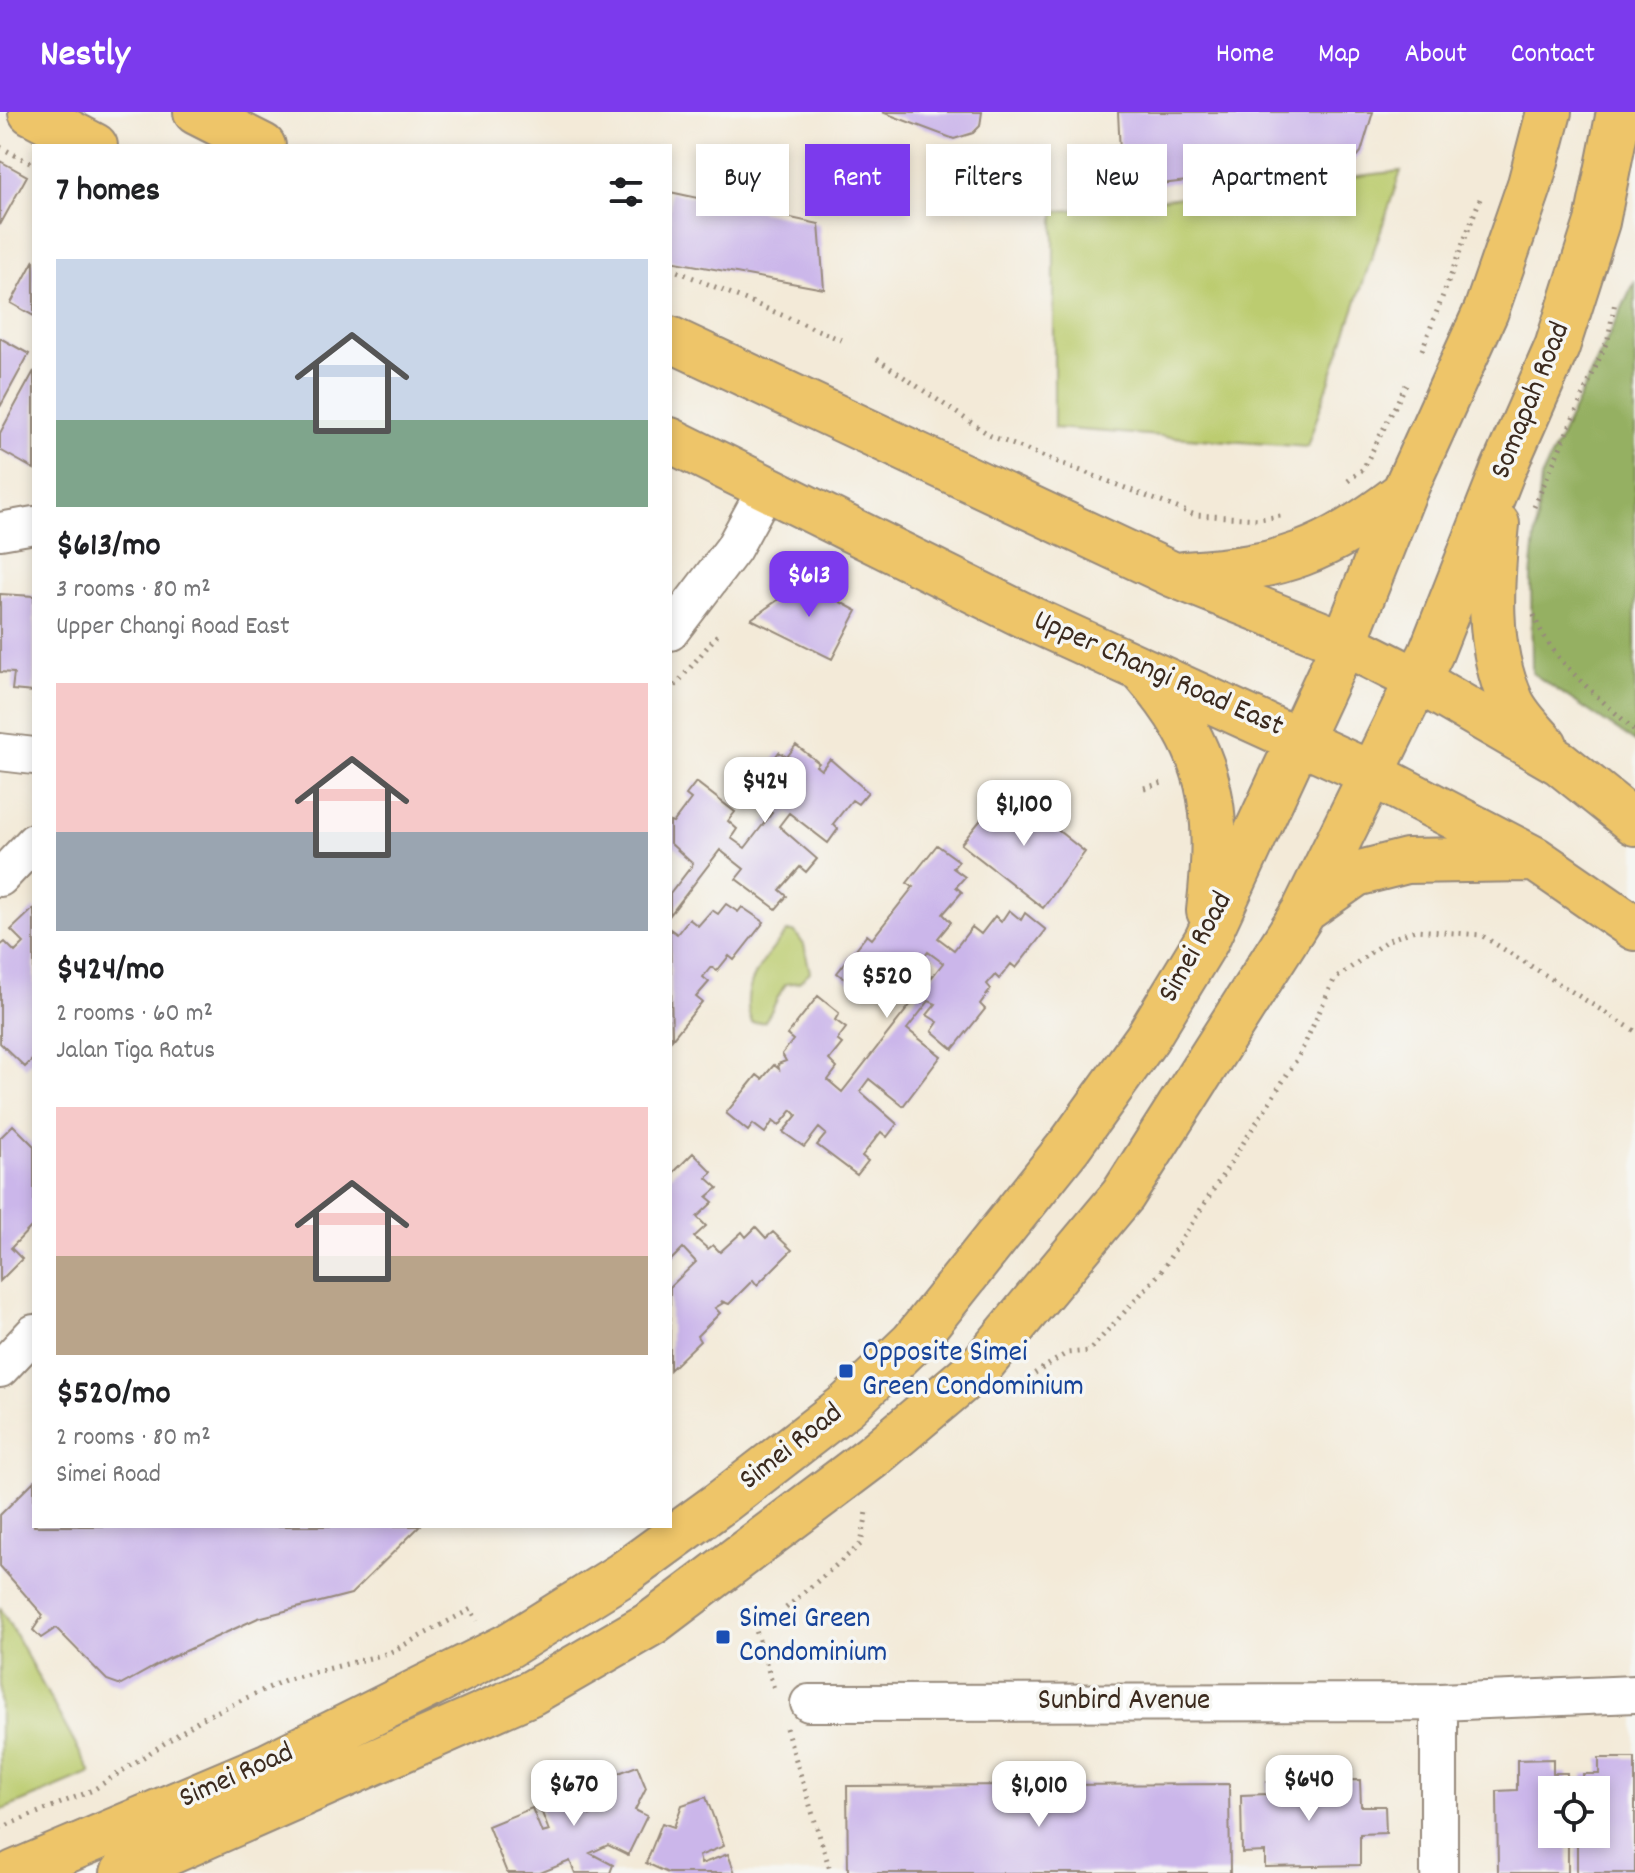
<!DOCTYPE html>
<meta charset="utf-8">
<style>
body{margin:0;font-family:Dekko,sans-serif;background:#f6f6f6;color:#202124;height:100vh;display:flex;flex-direction:column;font-size:30px;white-space:nowrap}
*{box-sizing:border-box;margin:0}
p{font-size:26px;color:#757577}
.icon{flex:none;width:44px;height:44px;fill:none;stroke:currentColor;stroke-width:2;stroke-linecap:round;stroke-linejoin:round}
.map{position:relative;flex:1;overflow:hidden}
.sheet{position:absolute;left:32px;top:32px;width:640px;height:1384px;display:flex;flex-direction:column;background:#fff;border-radius:0px;box-shadow:0 4px 12px #0003}
.sheet>*{flex:none}
.banner{position:absolute;left:696px;top:32px;width:760px;height:72px;display:flex;gap:16px}
.controls{position:absolute;left:1538px;top:1664px;display:grid;gap:16px}
.controls a{display:grid;place-items:center;width:72px;height:72px;border-radius:0px;background:#fff;box-shadow:0 4px 12px #0003;font-size:40px}
.price{position:absolute;translate:-50% -68px;padding:0 18px;border-radius:16px;background:#fff;color:#222;font-size:26px;line-height:52px;filter:drop-shadow(0 2px 4px #0008)}
.price::after{content:'';position:absolute;left:50%;top:48px;width:24px;height:18px;margin-left:-12px;background:inherit;clip-path:polygon(0 0,100% 0,50% 100%)}
.price.selected{background:#7c3aed;color:#fff}
ul{padding:0;list-style:none}
li{display:grid;align-content:center;gap:16px;height:424px;padding:0 24px}
li span{display:grid;place-items:center;height:248px;border-radius:0px;color:#555}
li>.icon{margin-inline-start:auto}
span .icon{width:144px;height:144px;fill:#fffc;stroke-width:1}
li b{font-size:34px}
h2{display:flex;justify-content:space-between;align-items:center;height:96px;padding:0 24px;font-size:34px}
.pill{padding:0 28px;border-radius:0px;background:#fff;box-shadow:0 4px 12px #0003;font-size:28px;line-height:72px}
.pill.selected{background:#7c3aed;color:#fff}
header{display:flex;align-items:center;gap:48px;box-sizing:border-box;height:112px;padding:0 40px;background:#7c3aed;color:#fff}
header strong{font-size:38px}
nav{display:flex;gap:44px;margin-inline-start:auto;font-size:28px}
.map>svg:first-child{display:block}
.green{fill:#bccc6f;stroke:#7c7b46;stroke-width:2}
.forest{fill:#95b062;stroke:#686d40;stroke-width:2}
.building{fill:#cbb6ea}
.lines{fill:none;stroke-linecap:round;stroke-linejoin:round}
.minor-casing{stroke:#978a7b;stroke-width:40}
.major-casing{stroke:#978a7b;stroke-width:48}
.path{stroke:#978a7b;stroke-width:5;stroke-dasharray:2 6;stroke-linecap:butt}
.minor{stroke:#fff;stroke-width:36}
.major{stroke:#eec569;stroke-width:44}
.transit-dot{fill:#1a4fb4;stroke:#f6f6f2;stroke-width:3}
.labels{text-anchor:middle;dominant-baseline:central;stroke-width:7;stroke-linejoin:round;paint-order:stroke}
.street-label{font-size:30px;fill:#3b2a1e;stroke:#f6f6f2}
.transit-label{font-size:30px;fill:#164399;stroke:#f6f6f2;text-anchor:start}
</style>
<header>
<strong>Nestly</strong>
<nav><a>Home</a><a>Map</a><a>About</a><a>Contact</a></nav>
</header>
<div class="map">
<svg width="1635" height="1761" viewBox="0 0 1635 1761">
<rect width="100%" height="100%" fill="#f6f6f2"/>
<filter id="ink" filterUnits="userSpaceOnUse"><feTurbulence type="fractalNoise" baseFrequency=".0125" numOctaves="2"/><feDisplacementMap in="SourceGraphic" scale="16" xChannelSelector="R" yChannelSelector="G"/><feConvolveMatrix kernelMatrix="1 2 1 2 8 2 1 2 1" color-interpolation-filters="sRGB"/></filter>
<filter id="wash" filterUnits="userSpaceOnUse"><feTurbulence type="fractalNoise" baseFrequency=".006" numOctaves="4" result="noise"/><feDisplacementMap in="SourceGraphic" scale="32" xChannelSelector="R" yChannelSelector="G"/><feGaussianBlur stdDeviation="1.8" result="paint"/><feColorMatrix in="noise" values="0 0 0 0 0 0 0 0 0 0 0 0 0 0 0 0 0 1.4 0 .05"/><feComposite in="paint" operator="in"/></filter>
<g filter="url(#wash)">
<rect width="100%" height="100%" fill="#f3ead8"/>
<!-- green -->
<path class="green" d="M 1401,59 L 1307,335 L 1054,316 L 1054,100 Z
M 787,820 L 795,820 L 804,833 L 810,860 L 799,870 L 786,872 C 777,883 774,898 764,910 L 752,911 C 737,875 765,846 787,820 Z
M 0,1495 L 91,1661 L 0,1699 Z"/>
<!-- forest -->
<path class="forest" d="M 1635,169 L 1635,630 L 1532,561 L 1531,466 L 1541,366 Z"/>
<g id="blocks">
<!-- building -->
<path class="building" d="M 882,0 L 982,0 L 980,14 L 973,21 L 954,27 Z
M 1118,0 L 1373,0 L 1361,40 L 1352,51 L 1142,74 L 1130,70 L 1121,59 Z
M 0,49 L 27,64 L 0,113 Z
M 670,80 L 819,112 L 824,177 L 670,149 Z
M 34,148 L 34,204 L 11,191 Z
M 0,226 L 29,242 L 0,295 Z
M 34,259 L 34,357 L 0,338 L 0,321 Z
M 803,470 L 857,499 L 832,547 L 751,507 Z
M 0,482 L 34,484 L 34,580 L 12,578 L 14,561 L 0,560 Z
M 796,633 L 819,651 L 816,654 L 821,658 L 830,647 L 868,680 L 858,692 L 852,688 L 833,712 L 838,717 L 828,731 L 789,701 L 779,714 L 817,747 L 806,760 L 800,755 L 780,778 L 787,784 L 776,797 L 736,767 L 744,757 L 720,738 L 670,803 L 670,782 L 693,752 L 670,731 L 670,710 L 673,711 L 691,687 L 686,683 L 696,670 L 735,700 L 728,709 L 737,717 L 731,726 L 745,736 L 772,701 L 745,681 L 761,661 L 767,666 L 767,661 L 774,656 L 770,652 L 779,640 L 787,645 Z
M 1006,677 L 1085,740 L 1043,796 L 961,732 Z
M 937,733 L 959,749 L 953,756 L 965,765 L 956,775 L 962,780 L 943,802 L 951,810 L 938,826 L 954,838 L 972,815 L 981,822 L 995,804 L 1001,810 L 1009,798 L 1021,808 L 1025,801 L 1046,818 L 1016,856 L 1011,852 L 999,867 L 995,863 L 987,872 L 991,877 L 980,892 L 985,897 L 953,937 L 932,919 L 938,910 L 927,903 L 936,892 L 929,889 L 907,917 L 941,944 L 903,994 L 869,967 L 860,979 L 897,1012 L 887,1025 L 881,1020 L 862,1044 L 868,1049 L 857,1063 L 817,1033 L 826,1022 L 819,1016 L 804,1035 L 783,1020 L 797,1003 L 792,998 L 779,1014 L 773,1009 L 765,1021 L 753,1012 L 748,1019 L 726,1001 L 757,963 L 762,967 L 774,953 L 779,957 L 778,952 L 786,949 L 782,942 L 793,928 L 787,923 L 818,884 L 839,901 L 835,908 L 846,916 L 837,928 L 842,932 L 829,948 L 837,956 L 828,968 L 842,980 L 943,851 L 928,840 L 916,856 L 907,849 L 889,873 L 883,869 L 875,880 L 863,870 L 858,877 L 837,861 L 867,823 L 872,827 L 913,775 L 907,771 Z
M 726,792 L 738,800 L 742,795 L 764,810 L 734,848 L 729,844 L 717,859 L 711,855 L 703,865 L 709,870 L 696,885 L 702,890 L 672,927 L 670,817 L 677,822 L 689,807 L 698,814 L 712,798 L 718,802 Z
M 34,796 L 34,946 L 25,955 L 0,931 L 0,834 L 5,830 L 15,840 L 24,831 L 11,818 Z
M 13,1013 L 34,1034 L 34,1112 L 11,1136 L 22,1147 L 0,1169 L 0,1026 Z
M 693,1041 L 712,1060 L 707,1066 L 718,1076 L 707,1085 L 713,1090 L 697,1105 L 706,1114 L 694,1125 L 708,1137 L 713,1133 L 720,1140 L 742,1120 L 746,1125 L 756,1115 L 766,1126 L 773,1120 L 792,1138 L 757,1173 L 753,1168 L 729,1192 L 721,1189 L 723,1191 L 715,1196 L 720,1201 L 697,1224 L 700,1229 L 670,1258 L 670,1175 L 696,1150 L 683,1136 L 670,1149 L 670,1064 Z
M 34,1369 L 34,1414 L 420,1414 L 351,1482 L 258,1506 L 168,1547 L 121,1573 L 107,1568 L 56,1516 L 41,1526 L 33,1518 L 43,1503 L 0,1454 L 0,1403 Z
M 1599,1646 L 1635,1646 L 1635,1761 L 1577,1761 L 1577,1722 L 1596,1722 L 1596,1678 L 1584,1678 L 1583,1662 L 1599,1662 Z
M 1553,1647 L 1553,1661 L 1567,1661 L 1567,1678 L 1552,1678 L 1552,1722 L 1568,1722 L 1568,1761 L 1498,1761 L 1497,1679 L 1517,1678 L 1517,1648 Z
M 637,1654 L 646,1676 L 635,1698 L 647,1704 L 628,1743 L 608,1733 L 590,1741 L 613,1753 L 610,1761 L 575,1761 L 570,1749 L 540,1761 L 507,1761 L 488,1714 L 532,1696 L 542,1721 L 549,1719 L 539,1693 L 580,1677 L 590,1703 L 598,1699 L 587,1673 Z
M 1360,1668 L 1361,1694 L 1385,1694 L 1386,1721 L 1360,1722 L 1360,1753 L 1265,1755 L 1265,1740 L 1242,1741 L 1241,1683 L 1267,1682 L 1267,1670 Z
M 1229,1672 L 1230,1761 L 848,1761 L 847,1674 Z
M 706,1685 L 724,1734 L 699,1744 L 701,1752 L 728,1742 L 735,1761 L 668,1761 L 646,1751 L 662,1711 L 674,1715 L 682,1693 Z"/>
</g>
</g>
<g filter="url(#ink)">
<use href="#blocks" fill-opacity="0" stroke="#978a7b" stroke-width="2"/>
<g class="lines">
<!-- minor casing -->
<g class="minor-casing">
<path id="minor" d="M 0,419 L 34,413
M 670,520 L 733,437 L 767,375
M 0,640 L 34,644
M 0,766 L 34,730
M 0,1257 L 34,1221
M 1439,1590 L 1439,1761
M 809,1591 L 1439,1590 L 1635,1582"/>
</g>
<!-- major casing -->
<g class="major-casing">
<path id="major" d="M 31,0 L 95,34
M 196,0 L 263,34
M 670,227 L 1174,463 L 1344,531 L 1417,568 L 1560,651 L 1635,711
M 670,328 L 1027,505 L 1372,662 L 1535,747 L 1635,816
M 1497,412 C 1491,471 1486,533 1511,589 C 1518,605 1534,620 1545,633
M 1184,462 C 1283,456 1324,441 1403,381
M 1143,559 C 1213,639 1221,696 1209,799
M 1309,795 L 1356,762 L 1407,749 L 1528,747
M 14,1761 L 269,1653 L 508,1534 L 623,1462 L 722,1390 L 847,1293 L 913,1230 L 1070,1033 L 1147,926 L 1206,829 L 1344,531 L 1404,380 L 1486,199 L 1530,72 L 1549,0
M 123,1761 L 531,1581 L 652,1511 L 872,1345 L 983,1251 L 1123,1083 L 1304,799 L 1431,541 L 1503,358 L 1557,235 L 1597,110 L 1619,0"/>
</g>
<!-- path -->
<path class="path" d="M 0,35 L 34,53
M 670,156 L 846,230
M 1422,238 L 1480,87
M 877,247 L 991,324 L 1195,403 L 1260,407 L 1281,404
M 1348,369 L 1363,357 L 1406,273
M 1534,395 L 1608,227 L 1615,190
M 1534,503 C 1550,549 1600,585 1635,619
M 670,580 L 718,522
M 1144,676 L 1166,670
M 1021,1270 L 1067,1241 L 1089,1239 L 1160,1161 L 1299,944 L 1334,868 L 1386,829 L 1415,818 L 1481,823 L 1635,919
M 786,1496 L 861,1432 L 867,1400
M 754,1512 L 775,1580
M 786,1616 L 831,1761
M 0,1716 L 93,1678 L 203,1606 L 285,1568 L 389,1541 L 471,1497 L 477,1509"/>
<!-- minor -->
<use href="#minor" class="minor"/>
<!-- major -->
<use href="#major" class="major"/>
</g>
</g>
<!-- markers -->
<g class="transit-dot">
<rect x="838" y="1251" width="16" height="16" rx="4"/>
<rect x="715" y="1517" width="16" height="16" rx="4"/>
</g>
<g class="labels">
<!-- street labels -->
<g class="street-label">
<text transform="translate(1532 289) rotate(-68)">Somapah Road</text>
<text transform="translate(1158 563) rotate(24)">Upper Changi Road East</text>
<text transform="translate(1197 836) rotate(-61)">Simei Road</text>
<text transform="translate(792 1336) rotate(-38)">Simei Road</text>
<text x="1124" y="1590">Sunbird Avenue</text>
<text transform="translate(237 1665) rotate(-24)">Simei Road</text>
</g>
<!-- transit labels -->
<g class="transit-label">
<text x="862" y="1242">Opposite Simei<tspan x="862" dy="34">Green Condominium</tspan></text>
<text x="739" y="1508">Simei Green<tspan x="739" dy="34">Condominium</tspan></text>
</g>
</g>
</svg>
<div class="controls">
<a><svg class="icon" aria-label="locate" viewBox="0 0 24 24"><circle cx="12" cy="12" r="6"/><path d="M12 2v4M12 18v4M2 12h4M18 12h4"/></svg></a>
</div>
<b class="price selected" style="left:809px;top:507px">$613</b>
<b class="price" style="left:765px;top:713px">$424</b>
<b class="price" style="left:1024px;top:736px">$1,100</b>
<b class="price" style="left:887px;top:908px">$520</b>
<b class="price" style="left:1309px;top:1711px">$640</b>
<b class="price" style="left:574px;top:1716px">$670</b>
<b class="price" style="left:1039px;top:1717px">$1,010</b>
<div class="banner">
<a class="pill">Buy</a>
<a class="pill selected">Rent</a>
<a class="pill">Filters</a>
<a class="pill">New</a>
<a class="pill">Apartment</a>
</div>
<section class="sheet">
<h2>7 homes<svg class="icon" aria-label="filters" viewBox="0 0 24 24"><path d="M4 7h16M4 17h16"/><circle cx="9" cy="7" r="2"/><circle cx="15" cy="17" r="2"/></svg></h2>
<ul>
<li><span style="background:linear-gradient(#c9d6e8 65%,#7fa58c 0)"><svg class="icon" aria-label="home" viewBox="0 0 24 24"><path d="M3 11l9-7 9 7M6 9v11h12V9"/></svg></span><div><b>$613/mo</b><p>3 rooms · 80 m²</p><p>Upper Changi Road East</p></div></li>
<li><span style="background:linear-gradient(#f6c9c9 60%,#9aa5b1 0)"><svg class="icon" aria-label="home" viewBox="0 0 24 24"><path d="M3 11l9-7 9 7M6 9v11h12V9"/></svg></span><div><b>$424/mo</b><p>2 rooms · 60 m²</p><p>Jalan Tiga Ratus</p></div></li>
<li><span style="background:linear-gradient(#f6c9c9 60%,#b9a48a 0)"><svg class="icon" aria-label="home" viewBox="0 0 24 24"><path d="M3 11l9-7 9 7M6 9v11h12V9"/></svg></span><div><b>$520/mo</b><p>2 rooms · 80 m²</p><p>Simei Road</p></div></li>
</ul>
</section>
</div>
